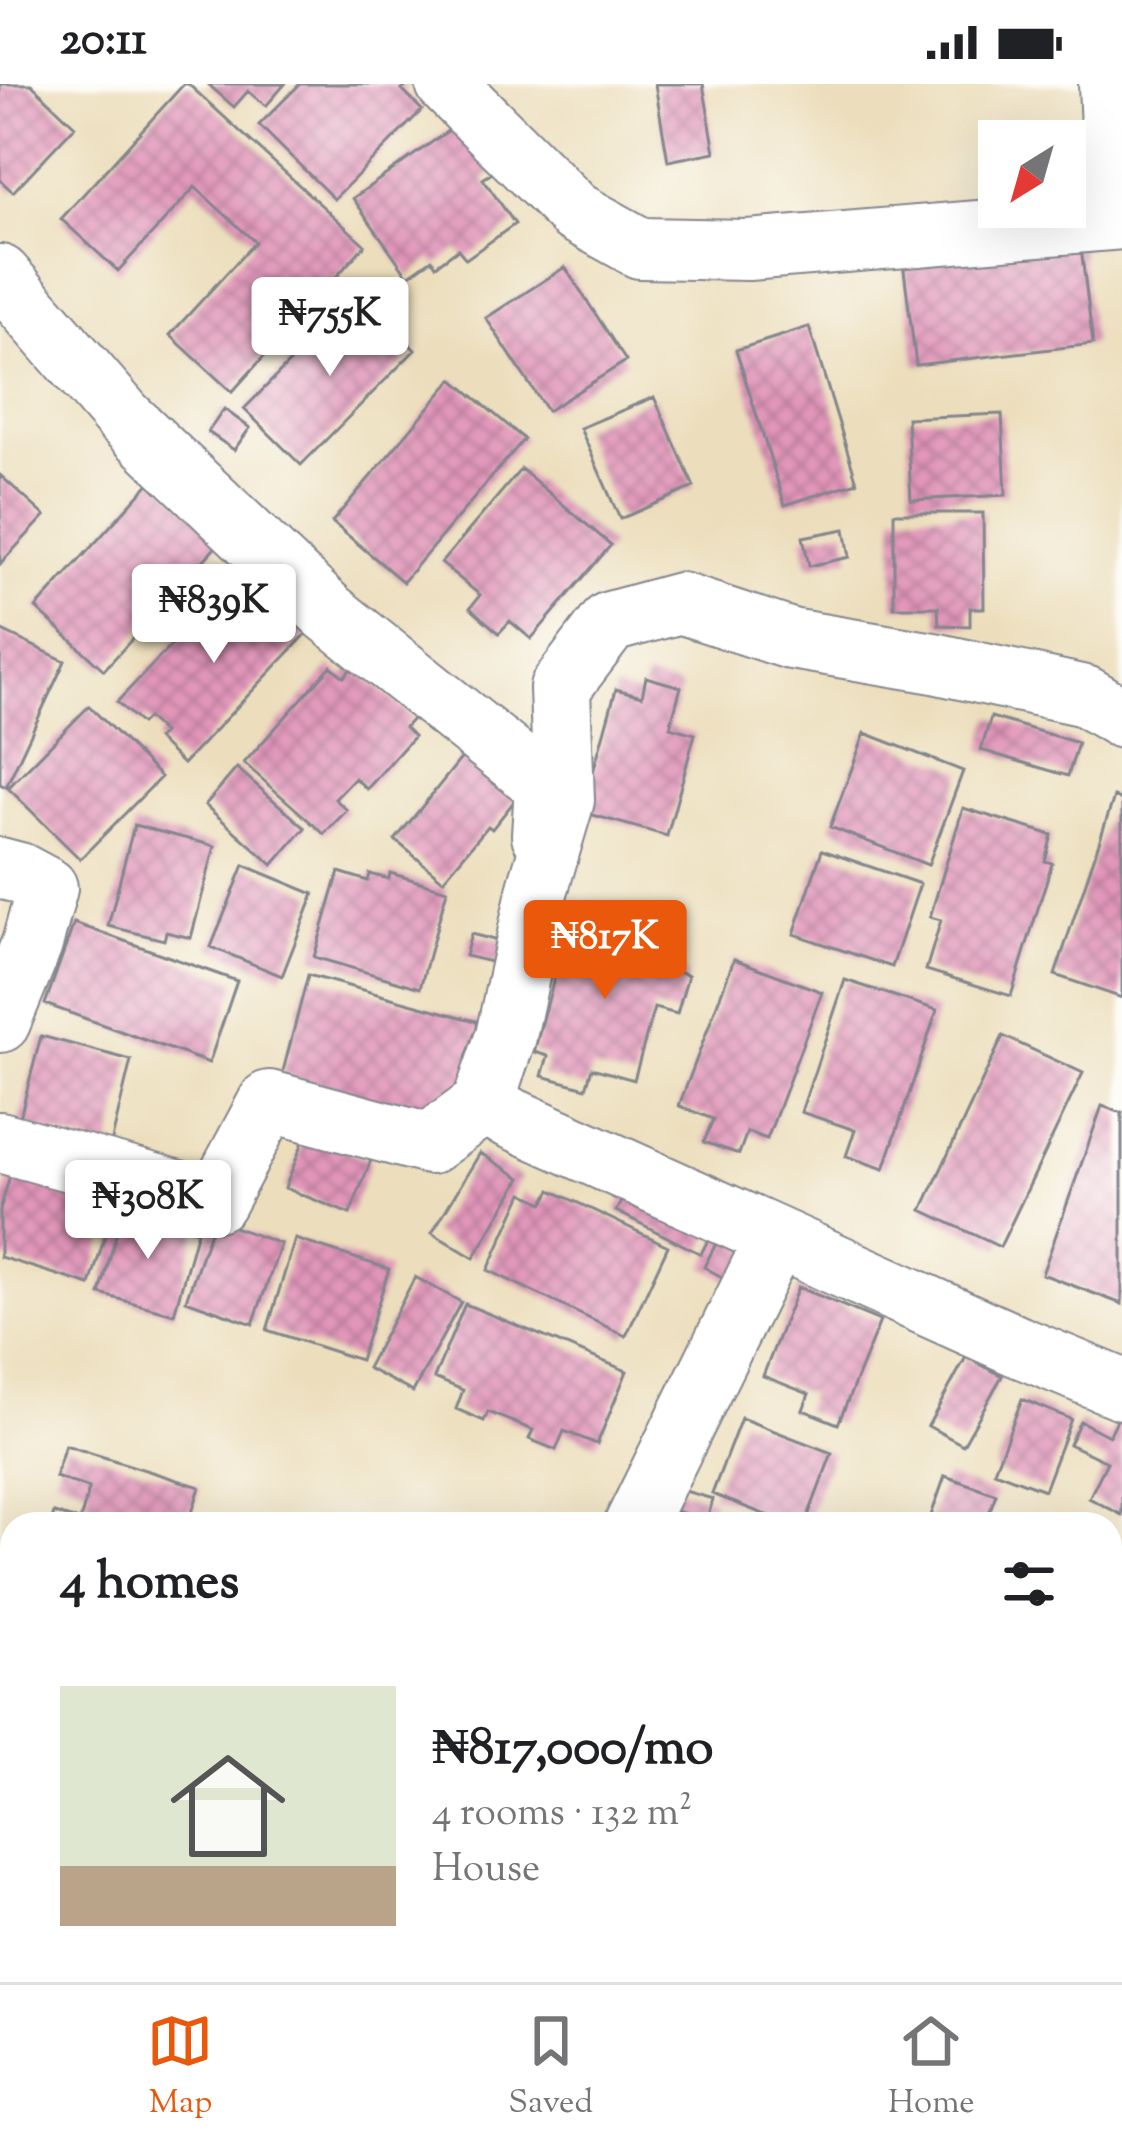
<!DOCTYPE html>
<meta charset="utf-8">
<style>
body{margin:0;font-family:"Sorts Mill Goudy",serif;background:#f2f2f2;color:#202124;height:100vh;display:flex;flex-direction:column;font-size:45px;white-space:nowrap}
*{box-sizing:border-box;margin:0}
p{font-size:39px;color:#757577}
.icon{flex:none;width:66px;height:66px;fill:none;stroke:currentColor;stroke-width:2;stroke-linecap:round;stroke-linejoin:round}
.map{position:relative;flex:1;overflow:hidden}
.drawer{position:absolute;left:0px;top:1428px;width:1122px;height:471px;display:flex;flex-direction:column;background:#fff;border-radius:36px 36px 0 0;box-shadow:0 12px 48px #0002}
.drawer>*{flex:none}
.needle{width:78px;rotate:217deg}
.controls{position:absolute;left:978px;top:36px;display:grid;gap:24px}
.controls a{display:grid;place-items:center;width:108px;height:108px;border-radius:0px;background:#fff;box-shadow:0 12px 48px #0002;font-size:60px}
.price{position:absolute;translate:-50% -102px;padding:0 27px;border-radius:12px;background:#fff;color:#222;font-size:39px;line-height:78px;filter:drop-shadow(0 3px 6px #0008)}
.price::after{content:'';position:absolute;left:50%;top:72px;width:36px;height:27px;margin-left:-18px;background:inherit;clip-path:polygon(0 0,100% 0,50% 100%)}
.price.on{background:#ea580c;color:#fff}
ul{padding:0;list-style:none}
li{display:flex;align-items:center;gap:36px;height:300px;padding:0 60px}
li span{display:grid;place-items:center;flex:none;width:336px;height:240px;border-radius:0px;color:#555}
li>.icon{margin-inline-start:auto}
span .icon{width:144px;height:144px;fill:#fffc;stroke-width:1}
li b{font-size:51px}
h2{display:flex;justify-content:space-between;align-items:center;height:144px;padding:0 60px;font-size:51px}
.status{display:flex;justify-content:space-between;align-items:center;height:84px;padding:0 60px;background:#fff;direction:ltr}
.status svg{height:33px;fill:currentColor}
.tabs{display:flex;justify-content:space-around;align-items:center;height:168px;border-top:3px solid #e0e0e0;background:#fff;font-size:33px;color:#757577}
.tabs a{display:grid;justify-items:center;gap:6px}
.tabs .on{color:#ea580c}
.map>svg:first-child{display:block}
.building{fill:url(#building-cross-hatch)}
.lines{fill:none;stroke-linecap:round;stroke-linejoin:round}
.street-casing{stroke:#84868d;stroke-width:64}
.street{stroke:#fff;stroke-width:60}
</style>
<div class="status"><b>20:11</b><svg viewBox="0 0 49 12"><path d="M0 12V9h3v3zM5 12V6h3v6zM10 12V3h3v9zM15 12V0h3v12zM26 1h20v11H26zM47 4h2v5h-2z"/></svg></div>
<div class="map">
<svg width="1122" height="1898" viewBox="0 0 1122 1898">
<defs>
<pattern id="building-cross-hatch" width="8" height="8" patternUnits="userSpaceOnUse" patternTransform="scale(3)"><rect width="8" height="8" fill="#e296ba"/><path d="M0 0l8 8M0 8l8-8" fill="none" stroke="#b67b9a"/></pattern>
</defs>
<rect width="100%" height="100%" fill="#fdfcf7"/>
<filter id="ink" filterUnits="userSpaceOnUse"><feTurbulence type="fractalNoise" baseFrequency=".00833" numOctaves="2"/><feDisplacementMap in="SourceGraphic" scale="24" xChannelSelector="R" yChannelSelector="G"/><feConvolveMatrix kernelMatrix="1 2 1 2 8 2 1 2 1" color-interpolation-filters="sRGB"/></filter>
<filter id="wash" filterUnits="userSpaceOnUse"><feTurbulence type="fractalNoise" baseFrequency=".004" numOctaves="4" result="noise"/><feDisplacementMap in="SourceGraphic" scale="48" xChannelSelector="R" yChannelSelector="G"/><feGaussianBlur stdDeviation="2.7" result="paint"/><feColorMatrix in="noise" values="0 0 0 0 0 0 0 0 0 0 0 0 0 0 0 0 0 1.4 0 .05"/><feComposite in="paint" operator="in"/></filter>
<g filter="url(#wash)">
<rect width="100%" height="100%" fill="#ecdebc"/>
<g id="blocks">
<!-- building -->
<path class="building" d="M 0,0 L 31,0 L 75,42 L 13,108 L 0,96 Z
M 184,0 L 188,0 L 365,161 L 232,308 L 170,251 L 255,158 L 195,103 L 118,187 L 61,135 Z
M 208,0 L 285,0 L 266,22 L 248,7 L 234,23 Z
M 300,0 L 409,0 L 402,6 L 422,26 L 334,115 L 259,41 Z
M 655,0 L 703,0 L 715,68 L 668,77 Z
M 466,34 L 501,83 L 483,95 L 515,140 L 466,175 L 458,165 L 436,181 L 432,175 L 408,192 L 353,114 Z
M 1080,156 L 1093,260 L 916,281 L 903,178 Z
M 565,183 L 626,277 L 547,327 L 486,234 Z
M 358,209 L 415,266 L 301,381 L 244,325 Z
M 809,243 L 857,398 L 785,421 L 736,266 Z
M 453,295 L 524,355 L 403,498 L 332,438 Z
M 654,313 L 694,403 L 620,435 L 580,344 Z
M 224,325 L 250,344 L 234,366 L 208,348 Z
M 1002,330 L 1006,411 L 911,416 L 907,334 Z
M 521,385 L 611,461 L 531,555 L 510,537 L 499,549 L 470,524 L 480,511 L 441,479 Z
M 0,391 L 45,432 L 0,480 Z
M 154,394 L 222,456 L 104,586 L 36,524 Z
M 894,429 L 983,429 L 984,524 L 970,524 L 970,542 L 939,541 L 938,523 L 894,523 Z
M 845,445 L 850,473 L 809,482 L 803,453 Z
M 244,485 L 310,546 L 183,680 L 157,655 L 163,649 L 147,634 L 141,640 L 117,618 Z
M 0,546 L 65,577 L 6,703 L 0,700 Z
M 331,582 L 344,593 L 353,582 L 413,634 L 405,643 L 414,652 L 367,705 L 355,694 L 335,715 L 347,726 L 324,750 L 244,679 Z
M 646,593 L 681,603 L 670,643 L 695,650 L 667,752 L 582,728 L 616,605 L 642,612 Z
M 89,622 L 161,693 L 80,775 L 8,704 Z
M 991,633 L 1078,659 L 1068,692 L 981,666 Z
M 865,649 L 963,687 L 928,781 L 830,743 Z
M 463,672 L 516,715 L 492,745 L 488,742 L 443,796 L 395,756 Z
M 237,684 L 305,744 L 273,781 L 205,721 Z
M 1114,713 L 1122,716 L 1122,914 L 1055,891 Z
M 963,724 L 1052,751 L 1045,777 L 1052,779 L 1011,912 L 926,886 L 941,836 L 930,833 Z
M 134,741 L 215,762 L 191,854 L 166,848 L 164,856 L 108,842 Z
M 822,766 L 920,800 L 892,883 L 794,850 Z
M 244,781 L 314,810 L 282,892 L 211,863 Z
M 339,788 L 368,797 L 370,790 L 389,795 L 390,789 L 447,806 L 420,904 L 314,873 Z
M 571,833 L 670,860 L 665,883 L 688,891 L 677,930 L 654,924 L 634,996 L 592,984 L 586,1004 L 542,992 L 548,972 L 534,968 Z
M 74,839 L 237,897 L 209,979 L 45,920 Z
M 471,850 L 514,861 L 508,882 L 465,872 Z
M 734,875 L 822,908 L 767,1055 L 747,1048 L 739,1070 L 704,1058 L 713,1035 L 679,1022 Z
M 308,891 L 483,939 L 457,1038 L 282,991 Z
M 845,896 L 937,926 L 884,1085 L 846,1072 L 855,1046 L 801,1028 Z
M 41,952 L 131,976 L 110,1064 L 18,1041 Z
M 1003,952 L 1083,989 L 1000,1163 L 922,1126 Z
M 1102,1022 L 1122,1029 L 1122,1220 L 1042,1190 Z
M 306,1050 L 371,1076 L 350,1130 L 285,1104 Z
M 480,1069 L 521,1094 L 474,1174 L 432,1149 Z
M 13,1081 L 117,1113 L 90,1201 L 0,1173 L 0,1126 Z
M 628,1104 L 713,1146 L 701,1170 L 616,1127 Z
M 551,1106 L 668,1162 L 626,1252 L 488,1186 L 523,1109 L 544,1119 Z
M 123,1125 L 197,1147 L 174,1230 L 100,1210 Z
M 214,1136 L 281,1160 L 253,1240 L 186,1216 Z
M 725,1142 L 758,1159 L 736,1201 L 704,1183 Z
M 295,1155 L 389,1185 L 360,1276 L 267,1246 Z
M 415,1193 L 461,1218 L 413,1308 L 367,1284 Z
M 798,1203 L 880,1237 L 838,1340 L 803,1326 L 809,1310 L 763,1292 Z
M 465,1220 L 627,1287 L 597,1360 L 564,1347 L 556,1366 L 529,1355 L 533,1346 L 488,1328 L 484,1337 L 456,1325 L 463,1306 L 434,1294 Z
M 966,1273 L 1002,1292 L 963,1361 L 928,1342 Z
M 1022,1315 L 1071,1335 L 1044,1406 L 994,1387 Z
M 1122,1326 L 1122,1431 L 1089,1414 L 1107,1378 L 1069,1360 L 1080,1337 L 1109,1352 Z
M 741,1334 L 832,1369 L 805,1440 L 789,1440 L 712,1410 Z
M 65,1361 L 200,1403 L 190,1435 L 202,1440 L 51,1440 L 54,1429 L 80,1437 L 89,1404 L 55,1393 Z
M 945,1392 L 996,1410 L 985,1440 L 928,1440 Z
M 674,1404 L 713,1415 L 707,1436 L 668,1425 Z
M 12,1646 L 12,1835 L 0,1862 L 0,1673 Z
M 292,1887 L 417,1887 L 410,1898 L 308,1898 Z
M 461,1887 L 590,1887 L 583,1898 L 454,1898 Z
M 615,1887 L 654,1887 L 674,1898 L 609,1898 Z"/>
</g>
</g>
<g filter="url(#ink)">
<use href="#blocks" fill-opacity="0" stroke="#84868d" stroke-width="3"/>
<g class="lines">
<!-- street casing -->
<g class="street-casing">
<path id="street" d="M 446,0 L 575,128 L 640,164 L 748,166 L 1122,135
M 1109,0 L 1115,135
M 0,191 L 123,333 L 328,528 L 545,701 L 542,751
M 1122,634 L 1085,612 L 934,579 L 791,555 L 680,519 L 610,538 L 560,604 L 564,716 L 538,804 L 506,952 L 482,1021 L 1017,1262 L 1122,1305
M 0,784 L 19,789 L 47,804 L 32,860 L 0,938
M 0,1058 L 216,1117 L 269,1017 L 429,1060 L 482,1021
M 635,1440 L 776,1154
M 0,1602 L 12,1604
M 1110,1614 L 1122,1596"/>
</g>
<!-- street -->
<use href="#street" class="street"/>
</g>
</g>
</svg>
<div class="controls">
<a><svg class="needle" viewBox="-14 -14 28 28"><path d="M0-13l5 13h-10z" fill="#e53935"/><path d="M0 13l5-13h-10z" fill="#757577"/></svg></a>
</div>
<b class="price" style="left:330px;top:295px">₦755K</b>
<b class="price" style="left:214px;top:582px">₦839K</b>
<b class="price on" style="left:605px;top:918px">₦817K</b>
<b class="price" style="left:148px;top:1178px">₦308K</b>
<section class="drawer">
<h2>4 homes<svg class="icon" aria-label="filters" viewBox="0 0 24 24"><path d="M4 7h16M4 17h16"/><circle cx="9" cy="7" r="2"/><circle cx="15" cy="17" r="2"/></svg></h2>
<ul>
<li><span style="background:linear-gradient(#dfe7d0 75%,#b9a48a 0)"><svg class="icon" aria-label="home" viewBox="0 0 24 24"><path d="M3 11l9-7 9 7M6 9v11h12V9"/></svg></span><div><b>₦817,000/mo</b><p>4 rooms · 132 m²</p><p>House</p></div></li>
</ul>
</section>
</div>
<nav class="tabs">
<a class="on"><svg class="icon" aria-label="map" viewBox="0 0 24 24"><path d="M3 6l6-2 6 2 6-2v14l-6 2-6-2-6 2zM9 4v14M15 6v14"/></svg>Map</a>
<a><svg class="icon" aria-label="saved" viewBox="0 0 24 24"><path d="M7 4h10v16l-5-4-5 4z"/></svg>Saved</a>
<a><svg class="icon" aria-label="home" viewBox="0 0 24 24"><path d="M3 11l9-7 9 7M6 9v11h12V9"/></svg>Home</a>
</nav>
